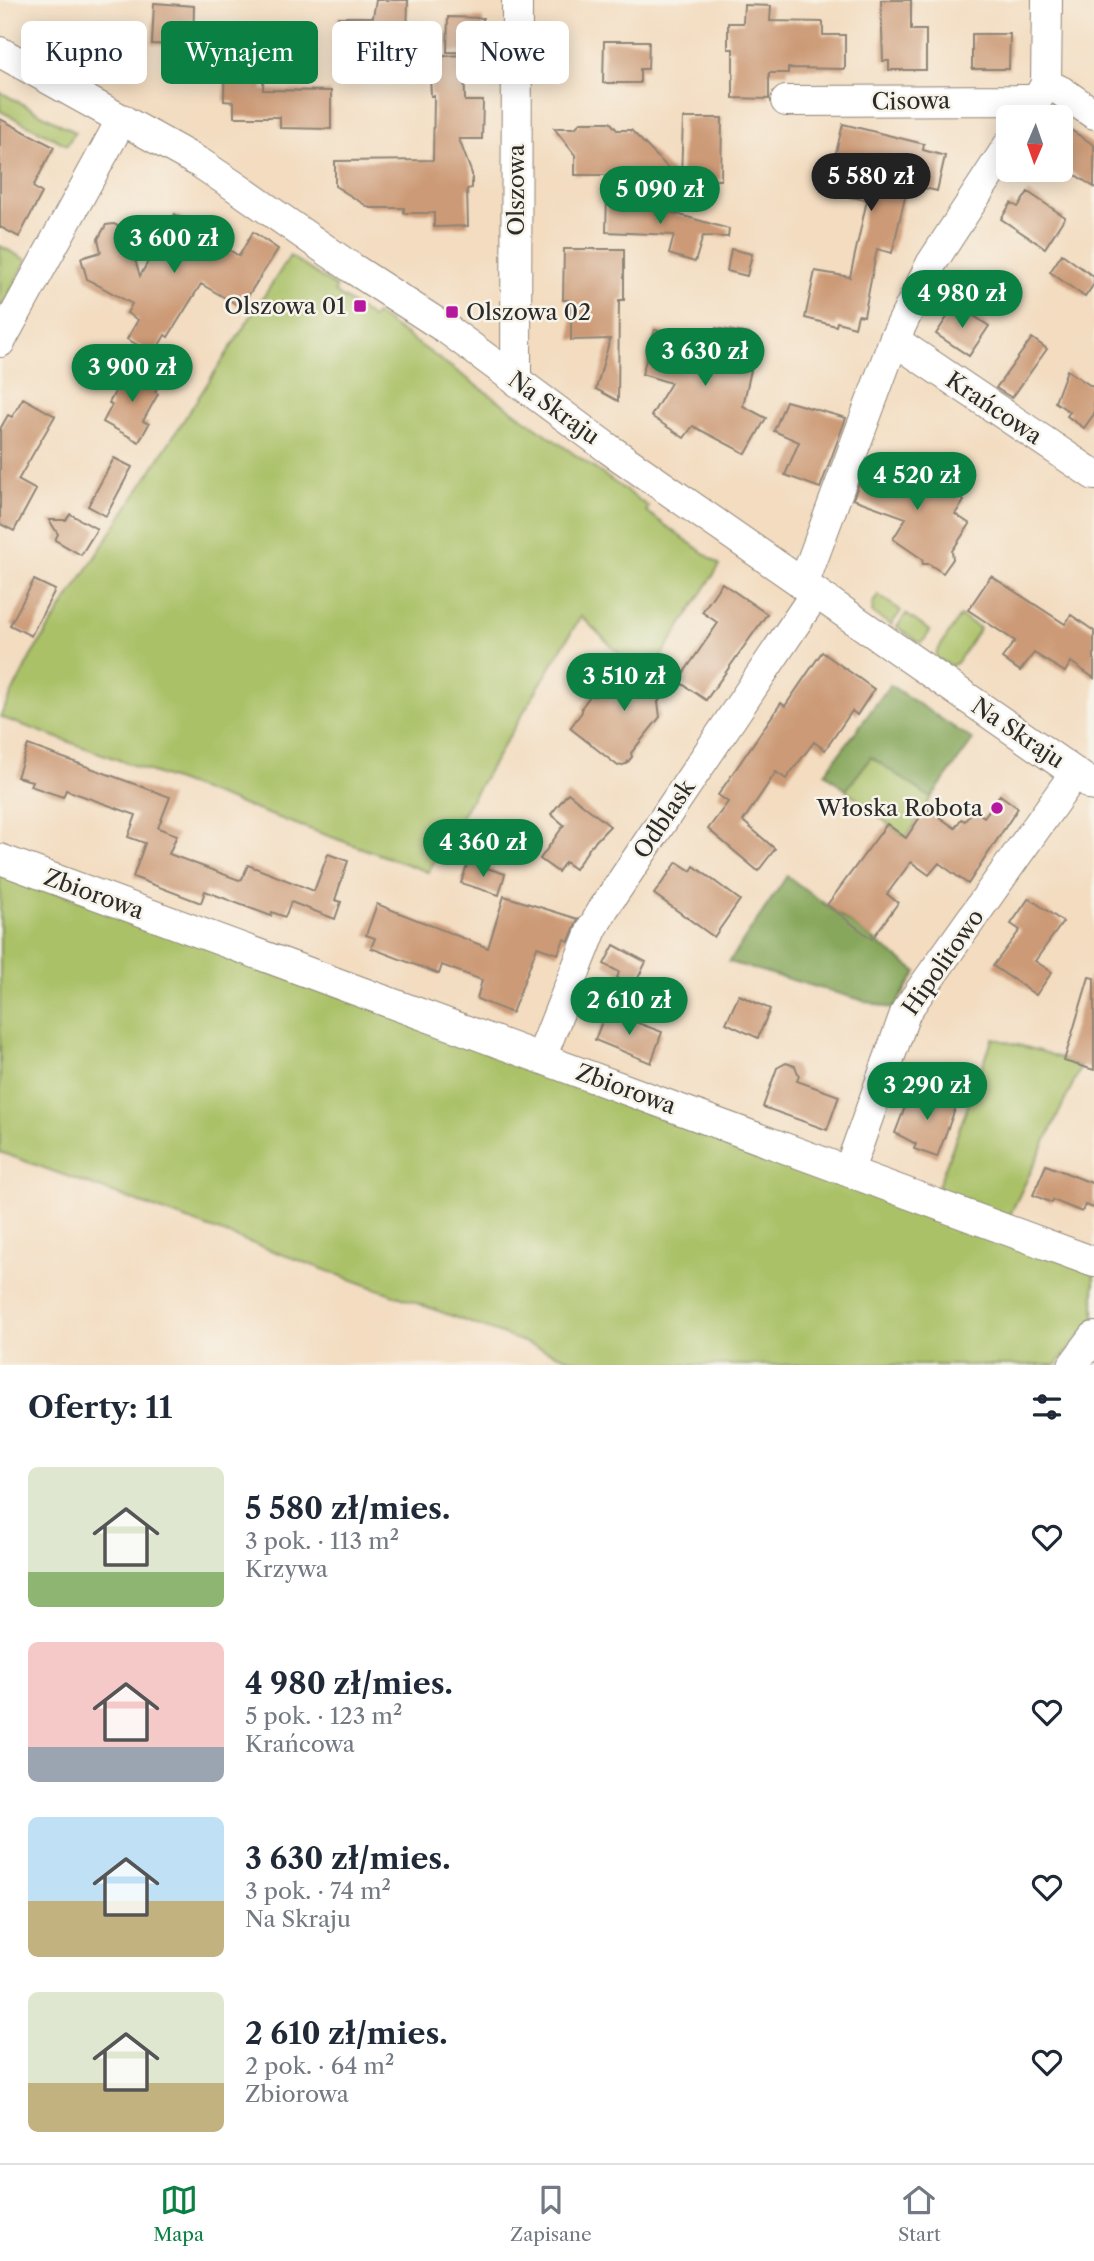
<!DOCTYPE html>
<html lang="pl">
<meta charset="utf-8">
<style>
body{margin:0;font-family:"Libre Caslon Text",serif;background:#f6f6f7;color:#1f2937;height:100vh;display:flex;flex-direction:column;font-size:26px;white-space:nowrap}
*{box-sizing:border-box;margin:0}
p{font-size:23px;color:#747a83}
.icon{flex:none;width:38px;height:38px;fill:none;stroke:currentColor;stroke-width:2;stroke-linecap:round;stroke-linejoin:round}
.map{position:relative;height:1365px;overflow:hidden}
.details{display:flex;flex-direction:column;background:#fff;flex:1}
.details>*{flex:none}
.hud{position:absolute;left:21px;top:21px;width:700px;height:63px;display:flex;gap:14px}
.needle{width:46px;rotate:182deg}
.controls{position:absolute;left:996px;top:105px;display:grid;gap:14px}
.controls a{display:grid;place-items:center;width:77px;height:77px;border-radius:10px;background:#fff;box-shadow:0 4px 18px #0003;font-size:35px}
.price{position:absolute;translate:-50% -60px;padding:0 16px;border-radius:24px;background:#0b8043;color:#fff;font-size:23px;line-height:46px;filter:drop-shadow(0 2px 4px #0008)}
.price::after{content:'';position:absolute;left:50%;top:42px;width:21px;height:16px;margin-left:-10px;background:inherit;clip-path:polygon(0 0,100% 0,50% 100%)}
.price.on{background:#222;color:#fff}
ul{padding:0;list-style:none}
li{display:flex;align-items:center;gap:21px;height:175px;padding:0 28px}
li span{display:grid;place-items:center;flex:none;width:196px;height:140px;border-radius:10px;color:#555}
li>.icon{margin-inline-start:auto}
span .icon{width:84px;height:84px;fill:#fffc;stroke-width:1}
li b{font-size:30px}
h2{display:flex;justify-content:space-between;align-items:center;height:84px;padding:0 28px;font-size:30px}
.chip{padding:0 24px;border-radius:10px;background:#fff;box-shadow:0 4px 18px #0003;font-size:24px;line-height:63px}
.chip.on{background:#0b8043;color:#fff}
.dock{display:flex;justify-content:space-around;align-items:center;height:98px;border-top:2px solid #e0e1e3;background:#fff;font-size:19px;color:#747a83}
.dock a{display:grid;justify-items:center;gap:4px}
.dock .on{color:#0b8043}
.map>svg:first-child{display:block}
.green{fill:#aac167;stroke:#6a7649;stroke-width:2}
.forest{fill:#87a75c;stroke:#596944;stroke-width:2}
.building{fill:#cc9a76}
.lines{fill:none;stroke-linecap:round;stroke-linejoin:round}
.minor-casing{stroke:#8f8476;stroke-width:32}
.minor{stroke:#fff;stroke-width:30}
.poi-dot{fill:#b5179e;stroke:#f7f3e8;stroke-width:2.5}
.labels{text-anchor:middle;dominant-baseline:central;stroke-width:5;stroke-linejoin:round;paint-order:stroke}
.street-label{font-size:23px;fill:#2b2b2b;stroke:#f7f3e8}
.poi-label{font-size:23px;fill:#2b2b2b;stroke:#f7f3e8;text-anchor:end}
</style>
<div class="map">
<svg width="1094" height="1365" viewBox="0 0 1094 1365">
<rect width="100%" height="100%" fill="#f7f3e8"/>
<filter id="ink" filterUnits="userSpaceOnUse"><feTurbulence type="fractalNoise" baseFrequency=".0143" numOctaves="2"/><feDisplacementMap in="SourceGraphic" scale="14" xChannelSelector="R" yChannelSelector="G"/><feConvolveMatrix kernelMatrix="1 2 1 2 8 2 1 2 1" color-interpolation-filters="sRGB"/></filter>
<filter id="wash" filterUnits="userSpaceOnUse"><feTurbulence type="fractalNoise" baseFrequency=".00686" numOctaves="4" result="noise"/><feDisplacementMap in="SourceGraphic" scale="28" xChannelSelector="R" yChannelSelector="G"/><feGaussianBlur stdDeviation="1.57" result="paint"/><feColorMatrix in="noise" values="0 0 0 0 0 0 0 0 0 0 0 0 0 0 0 0 0 1.4 0 .05"/><feComposite in="paint" operator="in"/></filter>
<g filter="url(#wash)">
<rect width="100%" height="100%" fill="#f3dcc0"/>
<!-- green -->
<path class="green" d="M 0,92 L 75,132 L 67,145 L 0,111 Z
M 0,246 L 27,260 L 0,310 Z
M 290,256 L 336,287 L 335,292 L 372,318 L 376,314 L 649,507 L 646,511 L 720,565 L 646,680 L 581,616 L 428,872 L 0,717 L 31,656 Z
M 878,595 L 901,611 L 891,625 L 872,613 L 873,603 Z
M 906,614 L 930,631 L 925,639 L 920,643 L 897,627 Z
M 960,616 L 980,628 L 957,663 L 950,666 L 936,657 L 936,653 Z
M 871,757 L 931,798 L 906,838 L 846,790 Z
M 0,871 L 1094,1271 L 1094,1319 L 1056,1365 L 587,1365 L 0,1152 Z
M 993,1038 L 1047,1053 L 1081,1067 L 1009,1217 L 937,1189 Z"/>
<!-- forest -->
<path class="forest" d="M 890,685 L 973,740 L 931,798 L 871,757 L 846,790 L 825,773 Z
M 787,876 L 917,972 L 893,1009 L 729,962 Z"/>
<g id="blocks">
<!-- building -->
<path class="building" d="M 376,0 L 408,0 L 407,38 L 366,36 L 365,48 L 337,48 L 338,17 L 373,17 Z
M 881,0 L 911,0 L 911,30 L 926,30 L 926,70 L 889,70 L 889,61 L 883,61 Z
M 154,3 L 194,6 L 193,46 L 152,44 Z
M 744,5 L 771,6 L 770,21 L 823,22 L 823,35 L 845,35 L 845,69 L 788,68 L 788,73 L 769,73 L 769,99 L 733,98 L 733,49 L 728,49 L 728,23 L 743,23 Z
M 448,17 L 483,18 L 482,53 L 447,52 Z
M 972,34 L 1010,34 L 1009,69 L 972,69 Z
M 225,37 L 260,38 L 260,53 L 264,53 L 263,90 L 331,91 L 331,129 L 280,128 L 280,117 L 234,117 L 234,102 L 224,101 Z
M 604,41 L 649,41 L 648,69 L 640,69 L 640,83 L 603,83 Z
M 464,55 L 465,101 L 483,101 L 482,139 L 459,139 L 472,174 L 472,188 L 467,189 L 468,226 L 434,227 L 434,213 L 404,213 L 404,208 L 370,208 L 335,186 L 335,161 L 433,160 L 434,96 L 431,96 L 429,57 Z
M 683,118 L 722,118 L 721,180 L 681,179 Z
M 0,119 L 54,147 L 33,187 L 42,193 L 19,237 L 0,227 Z
M 581,122 L 610,122 L 617,130 L 631,130 L 683,183 L 607,182 L 607,175 L 575,175 L 575,155 L 554,128 L 575,128 Z
M 1060,123 L 1094,145 L 1094,187 L 1060,165 Z
M 843,124 L 924,144 L 923,150 L 945,156 L 937,191 L 908,184 L 892,253 L 877,249 L 864,316 L 858,315 L 855,327 L 837,322 L 836,326 L 805,318 L 815,271 L 850,277 L 867,200 L 846,196 L 850,181 L 830,177 Z
M 1028,192 L 1065,217 L 1045,248 L 1001,219 L 1011,203 L 1018,207 Z
M 607,194 L 729,229 L 728,237 L 703,236 L 695,262 L 669,254 L 674,235 L 606,232 Z
M 175,214 L 239,256 L 253,232 L 278,249 L 241,307 L 201,284 L 168,337 L 165,335 L 154,354 L 127,339 L 138,320 L 127,313 L 132,304 L 87,279 L 81,258 L 101,252 L 98,239 L 106,225 L 114,224 L 126,230 L 140,276 Z
M 564,249 L 624,249 L 624,300 L 619,300 L 618,401 L 596,389 L 610,339 L 571,340 L 571,300 L 563,300 Z
M 731,249 L 752,254 L 747,276 L 727,271 Z
M 1062,254 L 1094,277 L 1094,284 L 1085,297 L 1050,272 Z
M 956,304 L 989,326 L 969,356 L 936,334 Z
M 716,328 L 751,334 L 743,368 L 751,370 L 743,406 L 766,418 L 746,454 L 693,426 L 684,438 L 651,416 L 671,383 L 642,374 L 655,330 L 674,335 L 671,345 L 710,354 Z
M 1032,338 L 1047,349 L 1012,398 L 996,388 Z
M 129,366 L 160,382 L 155,392 L 158,394 L 143,421 L 149,424 L 139,442 L 103,422 L 112,405 L 109,403 Z
M 1067,370 L 1094,388 L 1094,414 L 1084,428 L 1067,416 L 1070,412 L 1055,402 Z
M 23,398 L 55,416 L 18,480 L 36,490 L 14,531 L 0,524 L 0,429 L 8,415 L 12,417 Z
M 786,401 L 846,418 L 820,488 L 785,475 L 799,442 L 774,431 Z
M 114,458 L 132,467 L 106,516 L 88,506 Z
M 869,458 L 884,463 L 882,470 L 919,482 L 937,478 L 950,486 L 951,491 L 964,501 L 955,514 L 970,524 L 952,551 L 953,559 L 943,573 L 929,564 L 923,564 L 922,559 L 893,539 L 906,518 L 853,499 Z
M 70,514 L 97,529 L 81,555 L 55,540 L 58,534 L 49,520 L 66,520 Z
M 991,576 L 1065,624 L 1071,615 L 1094,631 L 1094,678 L 1071,662 L 1065,672 L 1034,653 L 1020,671 L 1002,658 L 1015,641 L 968,610 Z
M 34,580 L 55,590 L 31,636 L 10,625 Z
M 722,583 L 767,614 L 706,700 L 678,681 L 718,623 L 702,612 Z
M 822,652 L 874,689 L 857,715 L 852,711 L 825,750 L 814,742 L 786,779 L 776,772 L 743,821 L 775,849 L 758,871 L 708,829 L 728,802 L 718,795 L 781,703 L 785,706 Z
M 661,658 L 681,670 L 658,702 L 660,717 L 631,753 L 632,757 L 626,764 L 618,766 L 570,728 L 582,712 L 582,707 L 590,696 L 595,696 L 612,675 L 617,679 L 623,678 L 639,692 Z
M 28,745 L 170,797 L 158,828 L 177,835 L 169,854 L 239,880 L 242,879 L 248,865 L 314,891 L 328,854 L 348,861 L 335,900 L 341,902 L 335,919 L 291,902 L 285,917 L 272,912 L 271,916 L 205,891 L 201,903 L 133,877 L 145,843 L 128,837 L 136,815 L 66,790 L 63,797 L 30,786 L 32,781 L 17,777 Z
M 568,793 L 610,826 L 591,846 L 575,869 L 565,862 L 558,872 L 540,859 L 564,825 L 551,814 Z
M 1000,795 L 1018,808 L 968,884 L 939,863 L 929,875 L 911,862 L 887,894 L 898,903 L 872,939 L 827,905 L 887,824 L 906,838 L 926,808 L 955,828 L 961,819 L 965,821 L 974,809 L 984,817 Z
M 468,862 L 505,874 L 499,895 L 461,883 Z
M 677,862 L 691,871 L 694,866 L 740,900 L 714,937 L 654,894 Z
M 504,896 L 578,919 L 569,941 L 564,939 L 558,954 L 537,947 L 512,1013 L 477,999 L 482,980 L 442,965 L 439,974 L 371,948 L 375,938 L 366,935 L 377,904 L 488,948 Z
M 1029,898 L 1063,922 L 1035,961 L 1052,972 L 1036,995 L 993,966 L 1020,930 L 1011,924 Z
M 614,945 L 646,962 L 634,986 L 617,978 L 619,972 L 604,964 Z
M 1089,977 L 1094,978 L 1094,1070 L 1064,1061 Z
M 739,995 L 770,1009 L 758,1038 L 726,1023 Z
M 606,1011 L 662,1032 L 651,1063 L 595,1040 Z
M 786,1063 L 795,1066 L 799,1076 L 797,1081 L 839,1096 L 827,1130 L 763,1107 L 777,1068 Z
M 923,1090 L 957,1104 L 937,1157 L 914,1149 L 916,1144 L 895,1133 L 908,1099 L 917,1103 Z
M 1046,1165 L 1094,1184 L 1094,1208 L 1085,1205 L 1082,1212 L 1053,1200 L 1052,1203 L 1033,1195 Z"/>
</g>
</g>
<g filter="url(#ink)">
<use href="#blocks" fill-opacity="0" stroke="#8f8476" stroke-width="2"/>
<g class="lines">
<!-- minor casing -->
<g class="minor-casing">
<path id="minor" d="M 0,52 L 200,163 L 233,185 L 352,268 L 448,330 L 609,449 L 1094,786
M 1046,84 L 1061,91 L 1094,114
M 786,101 L 1037,100
M 1027,117 L 1046,84 L 1047,0
M 894,340 L 1094,475
M 0,342 L 122,119
M 516,380 L 517,0
M 803,585 L 894,340 L 931,264 L 1008,146
M 0,859 L 1094,1262
M 541,1058 L 592,929 L 604,908 L 815,594
M 849,1170 L 906,1011 L 1075,773
M 1073,1365 L 1094,1337"/>
</g>
<!-- minor -->
<use href="#minor" class="minor"/>
</g>
</g>
<!-- markers -->
<g class="poi-dot">
<rect x="353" y="299" width="14" height="14" rx="3.5"/>
<rect x="445" y="305" width="14" height="14" rx="3.5"/>
<circle cx="997" cy="808" r="7"/>
</g>
<g class="labels">
<!-- street labels -->
<g class="street-label">
<text transform="translate(911 101) rotate(-1)">Cisowa</text>
<text transform="translate(516 190) rotate(-90)">Olszowa</text>
<text transform="translate(554 408) rotate(36)">Na Skraju</text>
<text transform="translate(994 408) rotate(34)">Krańcowa</text>
<text transform="translate(1018 733) rotate(34)">Na Skraju</text>
<text transform="translate(664 819) rotate(-56)">Odblask</text>
<text transform="translate(94 894) rotate(20)">Zbiorowa</text>
<text transform="translate(943 962) rotate(-55)">Hipolitowo</text>
<text transform="translate(626 1089) rotate(20)">Zbiorowa</text>
</g>
<!-- poi labels -->
<g class="poi-label">
<text x="346" y="306">Olszowa 01</text>
<text x="466" y="312" text-anchor="start">Olszowa 02</text>
<text x="983" y="808">Włoska Robota</text>
</g>
</g>
</svg>
<div class="controls">
<a><svg class="needle" viewBox="-14 -14 28 28"><path d="M0-13l5 13h-10z" fill="#e53935"/><path d="M0 13l5-13h-10z" fill="#747a83"/></svg></a>
</div>
<b class="price on" style="left:871px;top:213px">5 580 zł</b>
<b class="price" style="left:660px;top:226px">5 090 zł</b>
<b class="price" style="left:174px;top:275px">3 600 zł</b>
<b class="price" style="left:962px;top:330px">4 980 zł</b>
<b class="price" style="left:705px;top:388px">3 630 zł</b>
<b class="price" style="left:132px;top:404px">3 900 zł</b>
<b class="price" style="left:917px;top:512px">4 520 zł</b>
<b class="price" style="left:624px;top:713px">3 510 zł</b>
<b class="price" style="left:483px;top:879px">4 360 zł</b>
<b class="price" style="left:629px;top:1037px">2 610 zł</b>
<b class="price" style="left:927px;top:1122px">3 290 zł</b>
<div class="hud">
<a class="chip">Kupno</a>
<a class="chip on">Wynajem</a>
<a class="chip">Filtry</a>
<a class="chip">Nowe</a>
</div>
</div>
<section class="details">
<h2>Oferty: 11<svg class="icon" aria-label="filters" viewBox="0 0 24 24"><path d="M4 7h16M4 17h16"/><circle cx="9" cy="7" r="2"/><circle cx="15" cy="17" r="2"/></svg></h2>
<ul>
<li><span style="background:linear-gradient(#dfe7d0 75%,#8fb573 0)"><svg class="icon" aria-label="home" viewBox="0 0 24 24"><path d="M3 11l9-7 9 7M6 9v11h12V9"/></svg></span><div><b>5 580 zł/mies.</b><p>3 pok. · 113 m²</p><p>Krzywa</p></div><svg class="icon" aria-label="heart" viewBox="0 0 24 24"><path d="M12 20l-8-8c-3-5 5-10 8-4 3-6 11-1 8 4z"/></svg></li>
<li><span style="background:linear-gradient(#f6c9c9 75%,#9aa5b1 0)"><svg class="icon" aria-label="home" viewBox="0 0 24 24"><path d="M3 11l9-7 9 7M6 9v11h12V9"/></svg></span><div><b>4 980 zł/mies.</b><p>5 pok. · 123 m²</p><p>Krańcowa</p></div><svg class="icon" aria-label="heart" viewBox="0 0 24 24"><path d="M12 20l-8-8c-3-5 5-10 8-4 3-6 11-1 8 4z"/></svg></li>
<li><span style="background:linear-gradient(#bfe0f5 60%,#c2b280 0)"><svg class="icon" aria-label="home" viewBox="0 0 24 24"><path d="M3 11l9-7 9 7M6 9v11h12V9"/></svg></span><div><b>3 630 zł/mies.</b><p>3 pok. · 74 m²</p><p>Na Skraju</p></div><svg class="icon" aria-label="heart" viewBox="0 0 24 24"><path d="M12 20l-8-8c-3-5 5-10 8-4 3-6 11-1 8 4z"/></svg></li>
<li><span style="background:linear-gradient(#dfe7d0 65%,#c2b280 0)"><svg class="icon" aria-label="home" viewBox="0 0 24 24"><path d="M3 11l9-7 9 7M6 9v11h12V9"/></svg></span><div><b>2 610 zł/mies.</b><p>2 pok. · 64 m²</p><p>Zbiorowa</p></div><svg class="icon" aria-label="heart" viewBox="0 0 24 24"><path d="M12 20l-8-8c-3-5 5-10 8-4 3-6 11-1 8 4z"/></svg></li>
</ul>
</section>
<nav class="dock">
<a class="on"><svg class="icon" aria-label="map" viewBox="0 0 24 24"><path d="M3 6l6-2 6 2 6-2v14l-6 2-6-2-6 2zM9 4v14M15 6v14"/></svg>Mapa</a>
<a><svg class="icon" aria-label="saved" viewBox="0 0 24 24"><path d="M7 4h10v16l-5-4-5 4z"/></svg>Zapisane</a>
<a><svg class="icon" aria-label="home" viewBox="0 0 24 24"><path d="M3 11l9-7 9 7M6 9v11h12V9"/></svg>Start</a>
</nav>
